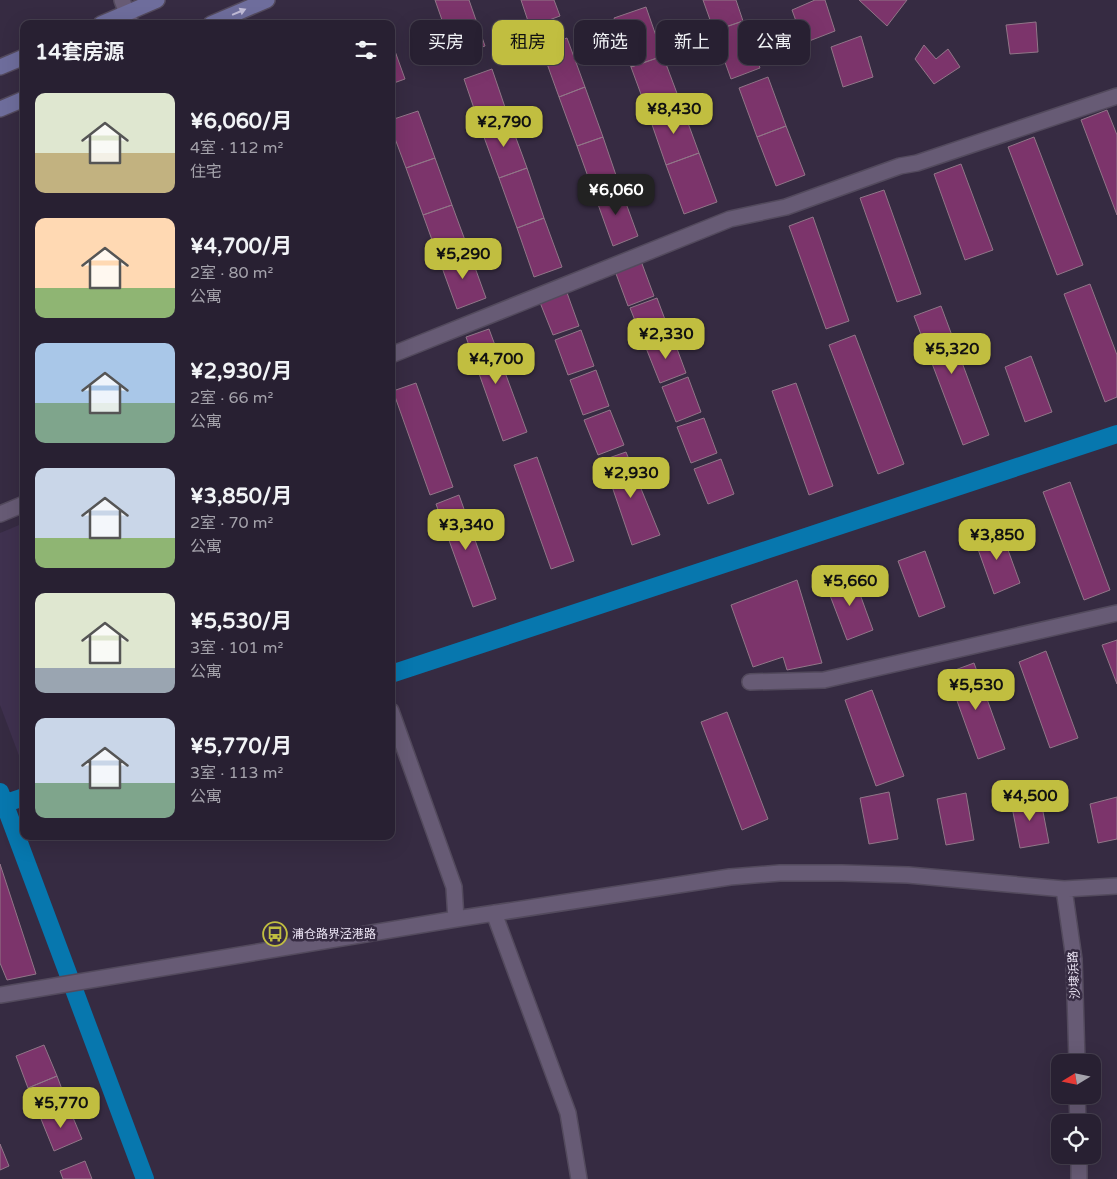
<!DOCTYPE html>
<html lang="zh">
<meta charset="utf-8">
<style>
body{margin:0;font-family:"Varela Round","Noto Sans SC",sans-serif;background:#30283a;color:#f1f3f6;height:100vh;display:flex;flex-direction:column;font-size:19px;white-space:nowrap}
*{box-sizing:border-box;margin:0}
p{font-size:16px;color:#a5a3ac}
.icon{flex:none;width:28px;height:28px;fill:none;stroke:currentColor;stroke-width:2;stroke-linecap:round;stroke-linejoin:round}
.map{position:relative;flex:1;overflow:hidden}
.side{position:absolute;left:20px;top:20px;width:375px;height:820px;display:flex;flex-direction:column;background:#282032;border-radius:10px;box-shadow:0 5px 20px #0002,0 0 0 1px #443e4d}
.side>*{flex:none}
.banner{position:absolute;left:410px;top:20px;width:475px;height:45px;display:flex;gap:10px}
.needle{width:32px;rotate:260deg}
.tools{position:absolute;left:1051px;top:1054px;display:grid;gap:10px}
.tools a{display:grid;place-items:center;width:50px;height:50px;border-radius:10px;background:#282032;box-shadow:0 5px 20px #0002,0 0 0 1px #443e4d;font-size:25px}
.price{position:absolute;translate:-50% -42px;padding:0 11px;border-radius:10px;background:#c1be40;color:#111;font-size:16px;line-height:32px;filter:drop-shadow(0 1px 2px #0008)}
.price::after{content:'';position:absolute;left:50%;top:30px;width:15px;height:11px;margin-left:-8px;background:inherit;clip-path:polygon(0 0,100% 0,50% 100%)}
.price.on{background:#222;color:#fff}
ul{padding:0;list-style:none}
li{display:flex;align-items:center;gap:15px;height:125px;padding:0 15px}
li span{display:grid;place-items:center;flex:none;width:140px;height:100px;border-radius:10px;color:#555}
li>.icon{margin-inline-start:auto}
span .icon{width:60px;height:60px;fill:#fffc;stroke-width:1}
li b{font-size:21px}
h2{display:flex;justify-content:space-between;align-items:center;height:60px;padding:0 15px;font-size:21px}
.tag{padding:0 18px;border-radius:10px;background:#282032;box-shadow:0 5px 20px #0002,0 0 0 1px #443e4d;font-size:18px;line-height:45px}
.tag.on{background:#c1be40;color:#111}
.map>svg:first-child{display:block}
.built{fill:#3f314f}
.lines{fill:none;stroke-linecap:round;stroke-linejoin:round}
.canal{stroke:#0777ae;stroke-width:18}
.building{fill:#7c346b;stroke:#917688}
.street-casing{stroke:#534a5d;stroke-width:18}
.secondary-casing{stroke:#534a5d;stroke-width:18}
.street{stroke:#675b75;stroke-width:15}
.secondary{stroke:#6e6d9c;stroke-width:15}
.oneway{fill:#c0bbd6}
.labels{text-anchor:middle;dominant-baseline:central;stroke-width:5;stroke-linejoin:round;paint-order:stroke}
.poi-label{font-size:12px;fill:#ece5f5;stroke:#362b42;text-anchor:start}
.street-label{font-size:12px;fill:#ece5f5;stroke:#362b42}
</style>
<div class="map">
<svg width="1117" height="1179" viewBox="0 0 1117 1179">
<rect width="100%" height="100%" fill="#362b42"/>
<!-- built -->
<path class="built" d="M 24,523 L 24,769 L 0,705 L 0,533 Z"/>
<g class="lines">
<!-- canal -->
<path class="canal" d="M 391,674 L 1117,434
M 0,792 L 145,1179
M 0,805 L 24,797"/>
</g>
<!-- building -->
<path class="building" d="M 435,0 L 469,0 L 485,46 L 455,57 Z
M 521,0 L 554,0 L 560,16 L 530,27 Z
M 703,0 L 736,0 L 743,21 L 714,31 Z
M 815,0 L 825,0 L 835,31 L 804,43 L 792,10 Z
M 859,0 L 907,0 L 887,26 Z
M 646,7 L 663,56 L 631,67 L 614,18 Z
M 743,21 L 760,68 L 731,79 L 714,31 Z
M 1036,22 L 1038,52 L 1010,54 L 1006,25 Z
M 861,36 L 873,77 L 843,87 L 831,47 Z
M 567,38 L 585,87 L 559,97 L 541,47 Z
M 391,40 L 405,79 L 391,84 Z
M 924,45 L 936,59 L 948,49 L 960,67 L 934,84 L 915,59 Z
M 663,56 L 681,104 L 649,116 L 631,67 Z
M 492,69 L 509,119 L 481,129 L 464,79 Z
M 768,77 L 786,126 L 757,137 L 739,88 Z
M 585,87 L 603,137 L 577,146 L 559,97 Z
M 681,104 L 699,153 L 666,165 L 649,116 Z
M 1107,110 L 1117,135 L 1117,215 L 1081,120 Z
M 418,111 L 435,158 L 406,168 L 391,128 L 391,120 Z
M 509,119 L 527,168 L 499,178 L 481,129 Z
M 786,126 L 805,175 L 776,186 L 757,137 Z
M 603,137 L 620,187 L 595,196 L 577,146 Z
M 1034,137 L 1083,265 L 1057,275 L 1008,147 Z
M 699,153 L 717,202 L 684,214 L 666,165 Z
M 435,158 L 452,205 L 423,215 L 406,168 Z
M 961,164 L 993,250 L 965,260 L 934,174 Z
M 527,168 L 544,218 L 517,228 L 499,178 Z
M 620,187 L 638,236 L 613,246 L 595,196 Z
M 884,190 L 921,294 L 897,302 L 860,198 Z
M 452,205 L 469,251 L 440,262 L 423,215 Z
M 813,217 L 849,321 L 826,329 L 789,226 Z
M 544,218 L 562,267 L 534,277 L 517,228 Z
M 469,251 L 486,298 L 457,309 L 440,262 Z
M 641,261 L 654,296 L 628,306 L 615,271 Z
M 1090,284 L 1117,355 L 1117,397 L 1105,402 L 1064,294 Z
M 566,290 L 579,326 L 553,335 L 539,300 Z
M 657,298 L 670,333 L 644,343 L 630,308 Z
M 941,306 L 989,435 L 963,445 L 914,316 Z
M 489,329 L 527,432 L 503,441 L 466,337 Z
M 581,330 L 594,366 L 568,375 L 555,340 Z
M 855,335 L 904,464 L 878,474 L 829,345 Z
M 673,338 L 686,373 L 660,383 L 646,348 Z
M 1031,356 L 1052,412 L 1025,422 L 1005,367 Z
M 596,370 L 609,406 L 583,415 L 570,380 Z
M 688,377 L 701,412 L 676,422 L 662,387 Z
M 416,383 L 453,487 L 430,495 L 393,391 Z
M 796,383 L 833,486 L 809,495 L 772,391 Z
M 610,410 L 624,445 L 598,455 L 584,420 Z
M 704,418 L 717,453 L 691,463 L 677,427 Z
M 626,452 L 660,535 L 632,545 L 603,460 Z
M 537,457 L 574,561 L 551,569 L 514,465 Z
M 721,459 L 734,494 L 708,504 L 694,469 Z
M 1070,482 L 1110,590 L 1084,600 L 1043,492 Z
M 459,495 L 496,599 L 473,607 L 436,504 Z
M 1000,528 L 1020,583 L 994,594 L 974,538 Z
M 925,551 L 945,607 L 919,617 L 898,561 Z
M 853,575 L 873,630 L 847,640 L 826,585 Z
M 797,580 L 822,663 L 787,670 L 783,657 L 753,667 L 731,605 Z
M 1117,640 L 1117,684 L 1102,645 Z
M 1046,651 L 1078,738 L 1050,748 L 1019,662 Z
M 974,663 L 1005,749 L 978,759 L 947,673 Z
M 872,690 L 904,776 L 876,786 L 845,700 Z
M 727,712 L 768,819 L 742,830 L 701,722 Z
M 889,792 L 898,839 L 869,844 L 860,798 Z
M 966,793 L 974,840 L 946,845 L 937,799 Z
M 1040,796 L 1049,843 L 1020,848 L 1011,802 Z
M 1117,797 L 1117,839 L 1098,843 L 1090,804 Z
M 0,864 L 36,974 L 7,980 L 0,963 Z
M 44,1045 L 57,1076 L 28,1088 L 16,1056 Z
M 57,1076 L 69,1108 L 41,1119 L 28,1088 Z
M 69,1108 L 82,1139 L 54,1151 L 41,1119 Z
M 0,1144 L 9,1166 L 0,1170 Z
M 85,1161 L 92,1179 L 63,1179 L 60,1171 Z"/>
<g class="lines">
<!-- street casing -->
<g class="street-casing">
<path id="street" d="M 122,0 L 131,24
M 391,355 L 730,219 L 786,207 L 900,166 L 917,163 L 1117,96
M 0,514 L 24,504
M 750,682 L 824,680 L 1117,613
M 391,711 L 454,887 L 456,919
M 1064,889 L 1074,959 L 1077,1062
M 494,913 L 568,1113 L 579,1179
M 0,995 L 456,919 L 730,877 L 780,873 L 842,873 L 908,875 L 1064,889 L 1117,886
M 1077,1095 L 1078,1122
M 1079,1155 L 1079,1179"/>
</g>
<!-- secondary casing -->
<g class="secondary-casing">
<path id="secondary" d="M 101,24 L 157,0
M 211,24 L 267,0
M 0,67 L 24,57
M 0,109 L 24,99"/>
</g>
<!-- street -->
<use href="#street" class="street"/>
<!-- secondary -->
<use href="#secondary" class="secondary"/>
</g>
<!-- one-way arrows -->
<defs><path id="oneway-solid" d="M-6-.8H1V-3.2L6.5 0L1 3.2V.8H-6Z" transform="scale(1.25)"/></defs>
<use class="oneway" href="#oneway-solid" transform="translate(239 12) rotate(-23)"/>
<!-- icons -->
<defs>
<g id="bus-ring" transform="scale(1.25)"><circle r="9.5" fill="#362b42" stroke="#c1be40" stroke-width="1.5"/><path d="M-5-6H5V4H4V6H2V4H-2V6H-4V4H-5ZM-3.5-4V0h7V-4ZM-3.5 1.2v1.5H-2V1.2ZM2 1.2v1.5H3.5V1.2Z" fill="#c1be40"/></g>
</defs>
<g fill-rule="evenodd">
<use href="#bus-ring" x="275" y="934"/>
</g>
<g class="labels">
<!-- poi labels -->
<g class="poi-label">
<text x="292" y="934">浦仓路界泾港路</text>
</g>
<!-- street labels -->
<g class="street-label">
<text transform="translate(1074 975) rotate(-93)">沙埭浜路</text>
</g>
</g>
</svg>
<div class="tools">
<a><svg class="needle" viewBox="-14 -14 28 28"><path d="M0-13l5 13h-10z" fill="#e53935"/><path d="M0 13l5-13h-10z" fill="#a5a3ac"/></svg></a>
<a><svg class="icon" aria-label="locate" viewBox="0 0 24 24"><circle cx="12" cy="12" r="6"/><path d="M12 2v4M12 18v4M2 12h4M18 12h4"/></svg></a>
</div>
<b class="price" style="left:674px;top:135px">¥8,430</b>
<b class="price" style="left:504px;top:148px">¥2,790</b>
<b class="price on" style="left:616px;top:216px">¥6,060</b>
<b class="price" style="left:463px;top:280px">¥5,290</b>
<b class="price" style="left:666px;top:360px">¥2,330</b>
<b class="price" style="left:952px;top:375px">¥5,320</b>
<b class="price" style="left:496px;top:385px">¥4,700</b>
<b class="price" style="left:631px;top:499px">¥2,930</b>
<b class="price" style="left:466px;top:551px">¥3,340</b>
<b class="price" style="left:997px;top:561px">¥3,850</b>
<b class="price" style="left:850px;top:607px">¥5,660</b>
<b class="price" style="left:976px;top:711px">¥5,530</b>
<b class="price" style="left:1030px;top:822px">¥4,500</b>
<b class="price" style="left:61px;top:1129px">¥5,770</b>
<div class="banner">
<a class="tag">买房</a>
<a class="tag on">租房</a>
<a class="tag">筛选</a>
<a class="tag">新上</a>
<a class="tag">公寓</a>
</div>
<section class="side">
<h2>14套房源<svg class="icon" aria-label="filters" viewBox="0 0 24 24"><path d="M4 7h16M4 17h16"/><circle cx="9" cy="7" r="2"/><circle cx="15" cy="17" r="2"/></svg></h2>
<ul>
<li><span style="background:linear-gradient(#dfe7d0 60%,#c2b280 0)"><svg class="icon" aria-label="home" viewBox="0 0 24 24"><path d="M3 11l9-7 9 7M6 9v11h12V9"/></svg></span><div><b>¥6,060/月</b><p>4室 · 112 m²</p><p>住宅</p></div></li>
<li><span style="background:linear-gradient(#ffd9b3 70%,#8fb573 0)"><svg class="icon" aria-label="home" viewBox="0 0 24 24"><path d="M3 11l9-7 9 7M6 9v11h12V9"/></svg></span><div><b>¥4,700/月</b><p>2室 · 80 m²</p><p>公寓</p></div></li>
<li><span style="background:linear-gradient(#a9c7e8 60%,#7fa58c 0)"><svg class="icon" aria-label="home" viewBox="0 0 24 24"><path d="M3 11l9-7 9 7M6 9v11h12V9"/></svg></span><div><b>¥2,930/月</b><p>2室 · 66 m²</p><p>公寓</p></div></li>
<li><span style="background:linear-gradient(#c9d6e8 70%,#8fb573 0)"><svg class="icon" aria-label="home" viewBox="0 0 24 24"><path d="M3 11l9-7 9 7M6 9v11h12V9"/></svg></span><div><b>¥3,850/月</b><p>2室 · 70 m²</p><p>公寓</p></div></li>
<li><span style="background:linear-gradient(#dfe7d0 75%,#9aa5b1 0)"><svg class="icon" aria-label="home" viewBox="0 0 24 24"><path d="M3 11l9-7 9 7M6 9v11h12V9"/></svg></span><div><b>¥5,530/月</b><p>3室 · 101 m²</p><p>公寓</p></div></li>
<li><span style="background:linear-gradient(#c9d6e8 65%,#7fa58c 0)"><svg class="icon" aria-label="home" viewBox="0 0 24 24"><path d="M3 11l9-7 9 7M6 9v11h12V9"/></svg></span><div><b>¥5,770/月</b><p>3室 · 113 m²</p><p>公寓</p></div></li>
</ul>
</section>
</div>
